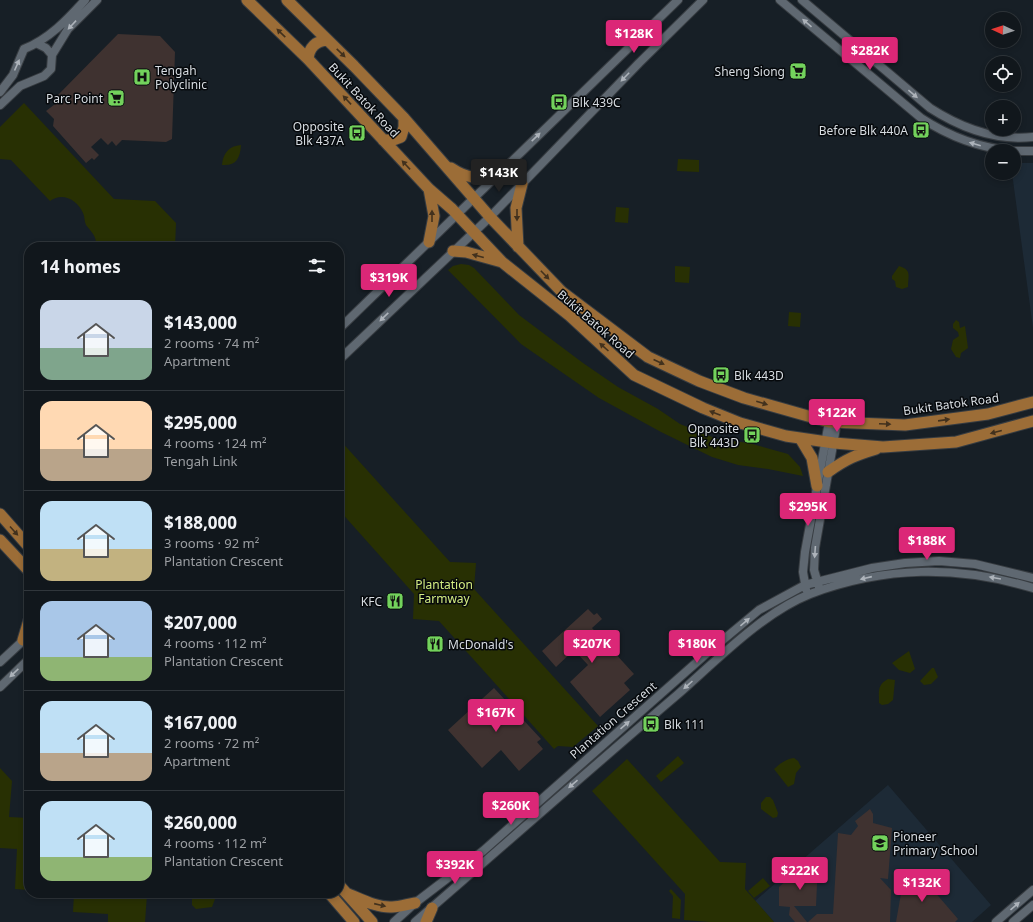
<!DOCTYPE html>
<meta charset="utf-8">
<style>
body{margin:0;font-family:"Noto Sans",sans-serif;background:#1e2429;color:#f1f3f6;height:100vh;display:flex;flex-direction:column;font-size:15px;white-space:nowrap}
*{box-sizing:border-box;margin:0}
p{font-size:13px;color:#9c9fa3}
.icon{flex:none;width:22px;height:22px;fill:none;stroke:currentColor;stroke-width:2;stroke-linecap:round;stroke-linejoin:round}
.map{position:relative;flex:1;overflow:hidden}
.drawer{position:absolute;left:24px;top:242px;width:320px;height:656px;display:flex;flex-direction:column;background:#11171c;border-radius:16px;box-shadow:0 2px 6px #0003,0 0 0 1px #30363b}
.drawer>*{flex:none}
.needle{width:26px;rotate:273deg}
.fabs{position:absolute;left:985px;top:12px;display:grid;gap:8px}
.fabs a{display:grid;place-items:center;width:36px;height:36px;border-radius:50%;background:#11171c;box-shadow:0 2px 6px #0003,0 0 0 1px #30363b;font-size:20px}
.price{position:absolute;translate:-50% -34px;padding:0 9px;border-radius:4px;background:#db2777;color:#fff;font-size:13px;line-height:26px;filter:drop-shadow(0 1px 2px #0008)}
.price::after{content:'';position:absolute;left:50%;top:24px;width:12px;height:9px;margin-left:-6px;background:inherit;clip-path:polygon(0 0,100% 0,50% 100%)}
.price.current{background:#222;color:#fff}
ul{padding:0;list-style:none}
li{display:flex;align-items:center;gap:12px;height:100px;padding:0 16px}
li+li{border-top:1px solid #30363b}
li span{display:grid;place-items:center;flex:none;width:112px;height:80px;border-radius:12px;color:#555}
li>.icon{margin-inline-start:auto}
span .icon{width:48px;height:48px;fill:#fffc;stroke-width:1}
li b{font-size:17px}
h2{display:flex;justify-content:space-between;align-items:center;height:48px;padding:0 16px;font-size:17px}
.map>svg:first-child{display:block}
.built{fill:#1d2a36}
.green{fill:#283003}
.building{fill:#3f3230}
.lines{fill:none;stroke-linecap:round;stroke-linejoin:round}
.minor-casing{stroke:#373c41;stroke-width:10}
.major-casing{stroke:#373c41;stroke-width:13}
.minor{stroke:#5f6871;stroke-width:8}
.major{stroke:#9c6d37;stroke-width:11}
.oneway{fill:#adb3ba}
.oneway2{fill:#42311d}
.labels{text-anchor:middle;dominant-baseline:central;stroke-width:3;stroke-linejoin:round;paint-order:stroke}
.poi-label{font-size:12px;fill:#d7dce1;stroke:#06090c;text-anchor:start}
.street-label{font-size:12px;fill:#d7dce1;stroke:#06090c}
.park-label{font-size:12px;fill:#d4ed82;stroke:#06090c}
</style>
<div class="map">
<svg width="1033" height="922" viewBox="0 0 1033 922">
<rect width="100%" height="100%" fill="#171f26"/>
<!-- built -->
<path class="built" d="M 1014,163 L 1033,163 L 1033,328 L 1012,173 L 1014,173 Z
M 888,785 L 991,905 L 972,922 L 774,922 L 755,901 Z"/>
<!-- green -->
<path class="green" d="M 24,103 L 114,199 L 155,201 L 176,223 L 175,247 L 96,247 C 97,236 92,233 86,225 C 84,221 85,217 83,213 C 77,199 62,192 50,201 L 11,160 L 0,159 L 0,127 Z
M 241,145 C 240,159 236,166 222,165 C 223,153 229,146 241,145 Z
M 678,159 L 699,160 L 699,172 L 677,171 Z
M 616,207 L 629,208 L 628,223 L 615,222 Z
M 461,264 L 469,265 L 474,268 L 519,315 L 583,363 L 618,387 L 658,409 L 680,424 L 717,439 L 749,443 L 788,454 L 800,467 L 803,476 L 768,469 L 738,465 L 712,457 L 661,432 L 599,398 L 521,344 L 448,270 L 453,266 Z
M 675,266 L 690,267 L 689,283 L 675,282 Z
M 899,266 C 912,270 908,275 908,287 L 902,289 L 896,287 L 895,281 L 892,279 L 892,276 Z
M 789,312 L 801,313 L 800,327 L 788,326 Z
M 956,320 L 959,322 L 960,328 L 965,326 L 968,348 L 961,353 L 960,358 L 956,357 L 951,349 L 953,340 L 959,336 L 958,332 L 953,328 L 953,324 Z
M 339,439 L 450,562 L 476,563 L 474,589 L 598,726 L 573,747 L 558,746 L 554,749 L 439,621 L 413,619 L 414,594 L 339,510 Z
M 909,651 L 915,669 L 910,673 L 899,670 L 892,663 Z
M 932,668 L 934,668 L 938,677 L 931,684 L 924,685 L 920,681 Z
M 888,679 L 895,680 L 893,700 L 888,704 L 882,705 L 879,703 C 879,691 877,685 888,679 Z
M 678,756 L 684,763 L 661,782 L 656,776 Z
M 794,758 L 798,761 L 801,767 L 796,773 L 794,784 L 788,787 L 774,769 C 780,764 785,759 794,758 Z
M 627,759 L 720,862 L 746,863 L 745,889 L 774,922 L 710,922 L 684,920 L 685,894 L 592,791 Z
M 0,768 L 12,781 L 9,817 L 29,818 L 29,890 L 15,889 L 17,849 L 0,848 Z
M 766,797 L 770,797 L 773,800 L 778,813 L 777,817 L 773,818 L 761,809 L 761,803 Z
M 763,878 L 770,886 L 754,898 L 748,891 Z
M 671,889 L 681,900 L 680,919 L 672,918 L 673,896 L 669,891 Z
M 74,893 L 121,893 L 147,895 L 145,922 L 108,922 L 108,914 L 73,912 Z
M 196,893 L 209,893 L 210,895 L 213,896 L 215,899 L 212,907 L 196,909 L 192,905 L 192,895 Z"/>
<!-- building -->
<path class="building" d="M 118,34 L 160,36 L 175,52 L 172,139 L 166,142 L 122,140 L 116,146 L 112,141 L 108,145 L 101,138 L 91,147 L 99,155 L 94,160 L 92,158 L 86,163 L 53,126 L 54,119 L 46,111 L 59,101 L 57,96 Z
M 588,609 L 594,615 L 597,613 L 602,619 L 592,628 L 634,674 L 624,683 L 630,690 L 600,717 L 570,682 L 588,665 L 574,650 L 556,667 L 542,651 Z
M 494,688 L 541,739 L 537,742 L 543,749 L 519,771 L 501,750 L 482,768 L 448,730 Z
M 870,809 L 873,814 L 873,823 L 892,828 L 888,879 L 880,878 L 891,890 L 890,922 L 808,922 L 817,914 L 833,914 L 838,833 L 851,835 L 858,826 L 855,821 Z
M 815,858 L 818,863 L 816,906 L 794,906 L 807,922 L 795,922 L 789,915 L 790,907 L 779,906 L 779,887 L 787,880 L 794,880 L 795,874 L 801,873 L 802,867 Z
M 915,869 L 958,919 L 955,922 L 896,922 L 902,888 L 914,880 L 902,880 Z"/>
<g class="lines">
<!-- minor casing -->
<g class="minor-casing">
<path id="minor" d="M 780,0 L 921,118 C 950,137 979,148 1013,151
M 802,0 L 930,108 C 961,128 996,141 1033,137
M 38,44 L 46,48 L 52,55
M 0,92 L 13,75 L 24,49 C 49,39 67,20 85,0
M 0,105 L 20,86 L 44,76 L 51,69 L 52,55 L 68,29 L 97,0
M 1014,151 L 1033,151
M 339,329 L 678,0
M 339,360 L 490,217 L 639,63 L 703,0
M 819,587 L 814,570 L 815,548 L 837,422
M 806,589 L 803,572 L 805,552 L 829,422
M 0,662 L 27,637
M 0,687 L 29,659
M 394,922 L 415,903 L 483,851 L 706,654 L 759,610 L 805,585 L 872,568 L 905,563 L 939,561 L 975,564 L 1033,578
M 415,922 C 503,846 589,770 677,695 C 716,661 762,613 810,594 C 885,566 957,565 1033,588
M 996,922 L 1033,890
M 1013,922 L 1033,905"/>
</g>
<!-- major casing -->
<g class="major-casing">
<path id="major" d="M 247,0 L 308,59 L 429,189 L 452,209 L 502,262 L 570,316 L 634,375 L 703,408 L 740,423 L 786,436 L 834,443 L 883,447 L 956,442 L 1033,421
M 287,0 L 354,66 L 404,118 L 490,217 L 562,292 L 648,357 L 699,381 L 744,398 L 829,422 L 905,425 L 988,414 L 1033,402
M 308,59 C 309,47 316,41 327,40
M 383,140 L 393,140 L 401,137 L 404,127 L 404,118
M 451,168 C 469,180 477,178 498,174
M 429,242 L 434,216 L 429,189
M 518,247 L 516,208 L 522,184
M 453,251 L 466,252 L 502,262
M 800,438 L 812,458 L 817,486
M 828,472 C 846,459 856,455 876,449
M 0,514 L 29,547
M 0,540 L 29,571
M 23,640 L 29,620
M 339,885 L 372,922
M 329,893 L 354,922
M 346,893 C 361,899 377,908 392,907 C 400,907 408,904 415,903
M 426,922 L 432,908"/>
</g>
<!-- minor -->
<use href="#minor" class="minor"/>
<!-- major -->
<use href="#major" class="major"/>
</g>
<!-- one-way arrows -->
<defs><path id="oneway-solid" d="M-6-.8H1V-3.2L6.5 0L1 3.2V.8H-6Z"/></defs>
<g class="oneway">
<use href="#oneway-solid" transform="translate(807 23) rotate(-139)"/>
<use href="#oneway-solid" transform="translate(72 25) rotate(133)"/>
<use href="#oneway-solid" transform="translate(17 65) rotate(-66)"/>
<use href="#oneway-solid" transform="translate(625 77) rotate(134)"/>
<use href="#oneway-solid" transform="translate(913 94) rotate(40)"/>
<use href="#oneway-solid" transform="translate(536 137) rotate(-44)"/>
<use href="#oneway-solid" transform="translate(975 144) rotate(-164)"/>
<use href="#oneway-solid" transform="translate(384 317) rotate(136)"/>
<use href="#oneway-solid" transform="translate(815 552) rotate(94)"/>
<use href="#oneway-solid" transform="translate(866 578) rotate(167)"/>
<use href="#oneway-solid" transform="translate(995 578) rotate(-170)"/>
<use href="#oneway-solid" transform="translate(745 622) rotate(-40)"/>
<use href="#oneway-solid" transform="translate(14 673) rotate(137)"/>
<use href="#oneway-solid" transform="translate(688 685) rotate(138)"/>
<use href="#oneway-solid" transform="translate(625 725) rotate(-41)"/>
<use href="#oneway-solid" transform="translate(573 784) rotate(139)"/>
<use href="#oneway-solid" transform="translate(1015 906) rotate(-41)"/>
</g>
<g class="oneway2">
<use href="#oneway-solid" transform="translate(281 33) rotate(-136)"/>
<use href="#oneway-solid" transform="translate(341 53) rotate(44)"/>
<use href="#oneway-solid" transform="translate(347 100) rotate(-133)"/>
<use href="#oneway-solid" transform="translate(406 165) rotate(-133)"/>
<use href="#oneway-solid" transform="translate(517 215) rotate(90)"/>
<use href="#oneway-solid" transform="translate(432 216) rotate(-90)"/>
<use href="#oneway-solid" transform="translate(478 256) rotate(-165)"/>
<use href="#oneway-solid" transform="translate(545 275) rotate(46)"/>
<use href="#oneway-solid" transform="translate(604 347) rotate(-138)"/>
<use href="#oneway-solid" transform="translate(659 362) rotate(25)"/>
<use href="#oneway-solid" transform="translate(762 403) rotate(17)"/>
<use href="#oneway-solid" transform="translate(715 413) rotate(-159)"/>
<use href="#oneway-solid" transform="translate(944 420) rotate(-8)"/>
<use href="#oneway-solid" transform="translate(885 424) rotate(2)"/>
<use href="#oneway-solid" transform="translate(996 432) rotate(165)"/>
<use href="#oneway-solid" transform="translate(14 531) rotate(48)"/>
<use href="#oneway-solid" transform="translate(380 905) rotate(13)"/>
</g>
<!-- icons -->
<defs>
<g id="supermarket-square" transform="scale(0.9)"><rect x="-9" y="-9" width="18" height="18" rx="4" fill="#73d25c" stroke="#06090c"/><path d="M-6-5.5h2.5l.6 2H6L4.5 2H-2.5L-4.4-4H-6ZM-1.5 3.2a1.3 1.3 0 1 0 .1 0ZM3 3.2a1.3 1.3 0 1 0 .1 0Z" fill="#111"/></g>
<g id="hospital-square" transform="scale(0.9)"><rect x="-9" y="-9" width="18" height="18" rx="4" fill="#73d25c" stroke="#06090c"/><path d="M-5-5h3v3.5h4V-5h3V5h-3V1.5h-4V5h-3Z" fill="#111"/></g>
<g id="bus-square" transform="scale(0.9)"><rect x="-9" y="-9" width="18" height="18" rx="4" fill="#73d25c" stroke="#06090c"/><path d="M-5-6H5V4H4V6H2V4H-2V6H-4V4H-5ZM-3.5-4V0h7V-4ZM-3.5 1.2v1.5H-2V1.2ZM2 1.2v1.5H3.5V1.2Z" fill="#111"/></g>
<g id="restaurant-square" transform="scale(0.9)"><rect x="-9" y="-9" width="18" height="18" rx="4" fill="#73d25c" stroke="#06090c"/><path d="M-5-6h1v4h1v-4h1v4h1v-4h1v5L-1.5 .5V6h-2V.5L-5-1ZM5-6V6H3V1.5H1.5Q1.5-4 5-6Z" fill="#111"/></g>
<g id="school-square" transform="scale(0.9)"><rect x="-9" y="-9" width="18" height="18" rx="4" fill="#73d25c" stroke="#06090c"/><path d="M0-5L7-2L0 1L-7-2ZM-4 1L0 2.5L4 1V4Q0 6-4 4Z" fill="#111"/></g>
</defs>
<g fill-rule="evenodd">
<use href="#supermarket-square" x="798" y="71"/>
<use href="#hospital-square" x="142" y="77"/>
<use href="#supermarket-square" x="116" y="98"/>
<use href="#bus-square" x="559" y="102"/>
<use href="#bus-square" x="921" y="130"/>
<use href="#bus-square" x="357" y="133"/>
<use href="#bus-square" x="721" y="375"/>
<use href="#bus-square" x="752" y="435"/>
<use href="#restaurant-square" x="395" y="601"/>
<use href="#restaurant-square" x="435" y="644"/>
<use href="#bus-square" x="651" y="724"/>
<use href="#school-square" x="880" y="843"/>
</g>
<g class="labels">
<!-- poi labels -->
<g class="poi-label">
<text x="155" y="70">Tengah<tspan x="155" dy="14">Polyclinic</tspan></text>
<text x="785" y="71" text-anchor="end">Sheng Siong</text>
<text x="103" y="98" text-anchor="end">Parc Point</text>
<text x="572" y="102">Blk 439C</text>
<text x="344" y="126" text-anchor="end">Opposite<tspan x="344" dy="14">Blk 437A</tspan></text>
<text x="908" y="130" text-anchor="end">Before Blk 440A</text>
<text x="734" y="375">Blk 443D</text>
<text x="739" y="428" text-anchor="end">Opposite<tspan x="739" dy="14">Blk 443D</tspan></text>
<text x="382" y="601" text-anchor="end">KFC</text>
<text x="448" y="644">McDonald's</text>
<text x="664" y="724">Blk 111</text>
<text x="893" y="836">Pioneer<tspan x="893" dy="14">Primary School</tspan></text>
</g>
<!-- street labels -->
<g class="street-label">
<text transform="translate(364 100) rotate(47)">Bukit Batok Road</text>
<text transform="translate(596 324) rotate(41)">Bukit Batok Road</text>
<text transform="translate(951 404) rotate(-8)">Bukit Batok Road</text>
<text transform="translate(613 720) rotate(-41)">Plantation Crescent</text>
</g>
<!-- park labels -->
<g class="park-label">
<text x="444" y="584">Plantation<tspan x="444" dy="14">Farmway</tspan></text>
</g>
</g>
</svg>
<div class="fabs">
<a><svg class="needle" viewBox="-14 -14 28 28"><path d="M0-13l5 13h-10z" fill="#e53935"/><path d="M0 13l5-13h-10z" fill="#9c9fa3"/></svg></a>
<a><svg class="icon" aria-label="locate" viewBox="0 0 24 24"><circle cx="12" cy="12" r="6"/><path d="M12 2v4M12 18v4M2 12h4M18 12h4"/></svg></a>
<a>+</a>
<a>−</a>
</div>
<b class="price" style="left:634px;top:54px">$128K</b>
<b class="price" style="left:870px;top:71px">$282K</b>
<b class="price current" style="left:499px;top:193px">$143K</b>
<b class="price" style="left:389px;top:298px">$319K</b>
<b class="price" style="left:837px;top:433px">$122K</b>
<b class="price" style="left:808px;top:527px">$295K</b>
<b class="price" style="left:927px;top:561px">$188K</b>
<b class="price" style="left:592px;top:664px">$207K</b>
<b class="price" style="left:697px;top:664px">$180K</b>
<b class="price" style="left:496px;top:733px">$167K</b>
<b class="price" style="left:511px;top:826px">$260K</b>
<b class="price" style="left:455px;top:885px">$392K</b>
<b class="price" style="left:800px;top:891px">$222K</b>
<b class="price" style="left:922px;top:903px">$132K</b>
<section class="drawer">
<h2>14 homes<svg class="icon" aria-label="filters" viewBox="0 0 24 24"><path d="M4 7h16M4 17h16"/><circle cx="9" cy="7" r="2"/><circle cx="15" cy="17" r="2"/></svg></h2>
<ul>
<li><span style="background:linear-gradient(#c9d6e8 60%,#7fa58c 0)"><svg class="icon" aria-label="home" viewBox="0 0 24 24"><path d="M3 11l9-7 9 7M6 9v11h12V9"/></svg></span><div><b>$143,000</b><p>2 rooms · 74 m²</p><p>Apartment</p></div></li>
<li><span style="background:linear-gradient(#ffd9b3 60%,#b9a48a 0)"><svg class="icon" aria-label="home" viewBox="0 0 24 24"><path d="M3 11l9-7 9 7M6 9v11h12V9"/></svg></span><div><b>$295,000</b><p>4 rooms · 124 m²</p><p>Tengah Link</p></div></li>
<li><span style="background:linear-gradient(#bfe0f5 60%,#c2b280 0)"><svg class="icon" aria-label="home" viewBox="0 0 24 24"><path d="M3 11l9-7 9 7M6 9v11h12V9"/></svg></span><div><b>$188,000</b><p>3 rooms · 92 m²</p><p>Plantation Crescent</p></div></li>
<li><span style="background:linear-gradient(#a9c7e8 70%,#8fb573 0)"><svg class="icon" aria-label="home" viewBox="0 0 24 24"><path d="M3 11l9-7 9 7M6 9v11h12V9"/></svg></span><div><b>$207,000</b><p>4 rooms · 112 m²</p><p>Plantation Crescent</p></div></li>
<li><span style="background:linear-gradient(#bfe0f5 65%,#b9a48a 0)"><svg class="icon" aria-label="home" viewBox="0 0 24 24"><path d="M3 11l9-7 9 7M6 9v11h12V9"/></svg></span><div><b>$167,000</b><p>2 rooms · 72 m²</p><p>Apartment</p></div></li>
<li><span style="background:linear-gradient(#bfe0f5 70%,#8fb573 0)"><svg class="icon" aria-label="home" viewBox="0 0 24 24"><path d="M3 11l9-7 9 7M6 9v11h12V9"/></svg></span><div><b>$260,000</b><p>4 rooms · 112 m²</p><p>Plantation Crescent</p></div></li>
</ul>
</section>
</div>
